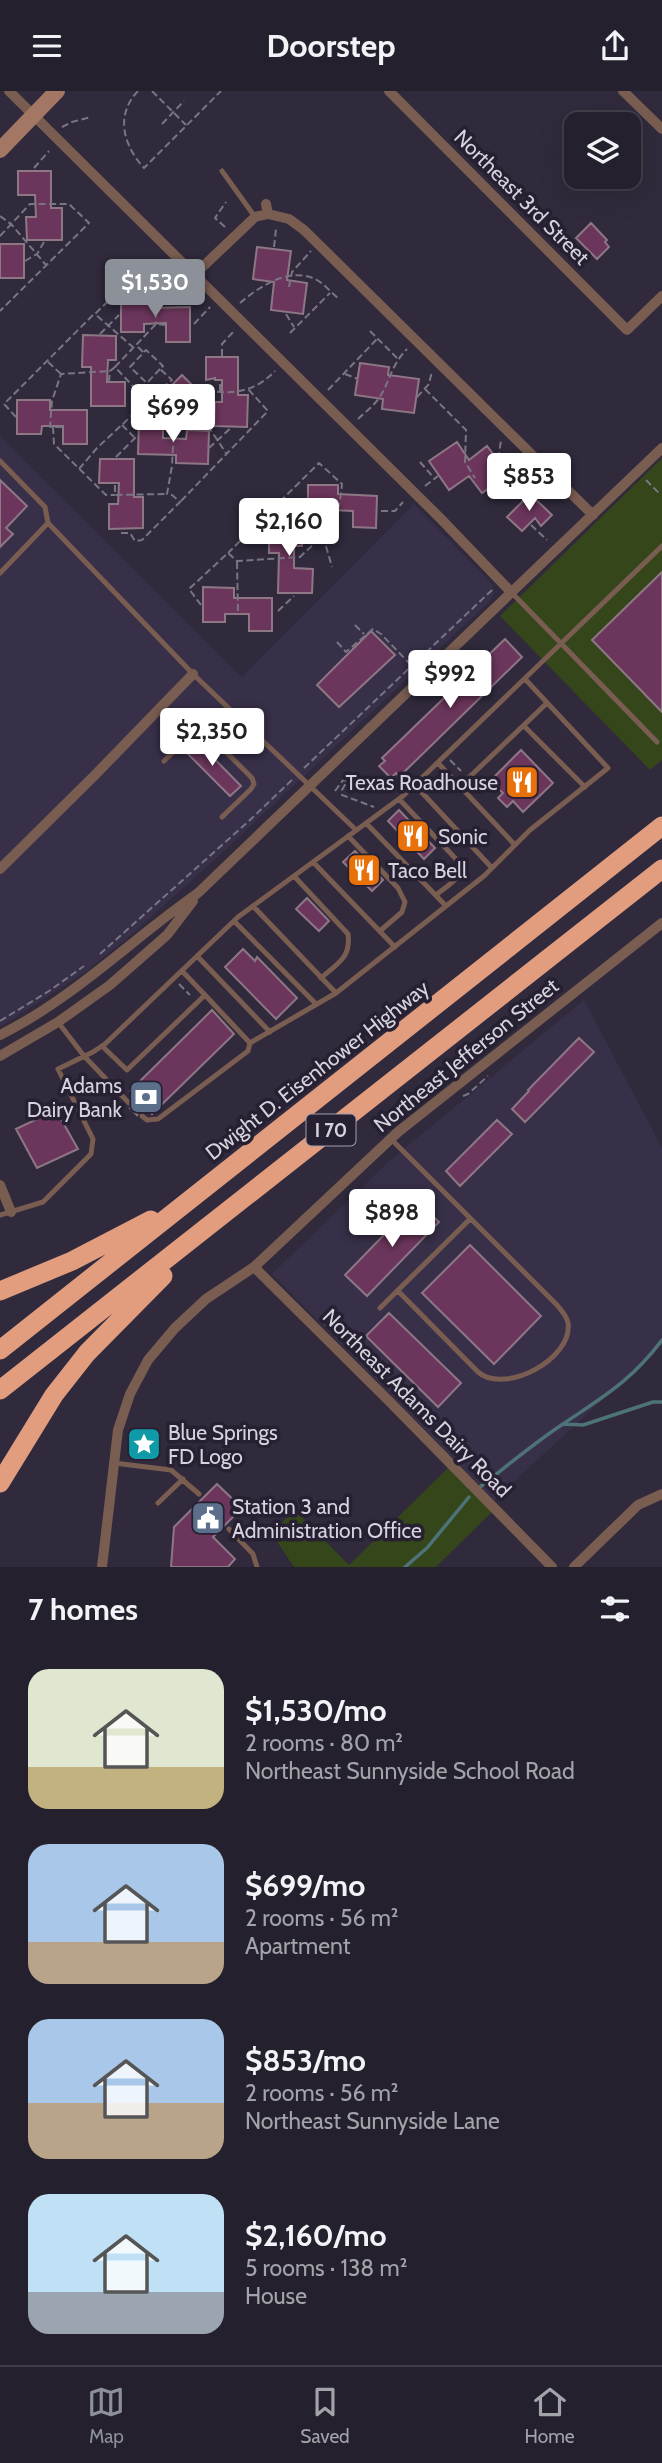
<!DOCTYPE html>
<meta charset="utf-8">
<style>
body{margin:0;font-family:Cabin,sans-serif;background:#302d39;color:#f1f3f6;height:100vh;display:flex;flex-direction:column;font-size:26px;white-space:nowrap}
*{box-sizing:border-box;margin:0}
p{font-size:23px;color:#a3a3aa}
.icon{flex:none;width:38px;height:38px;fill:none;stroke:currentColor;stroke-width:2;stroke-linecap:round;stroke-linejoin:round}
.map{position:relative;height:1476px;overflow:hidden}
.drawer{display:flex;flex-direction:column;background:#24202d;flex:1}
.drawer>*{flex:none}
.fabs{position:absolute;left:564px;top:21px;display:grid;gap:14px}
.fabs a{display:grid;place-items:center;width:77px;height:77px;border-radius:14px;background:#24202d;box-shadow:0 7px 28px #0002,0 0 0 2px #413e49;font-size:35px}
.price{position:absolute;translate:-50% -60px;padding:0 16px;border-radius:7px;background:#fff;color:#222;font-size:23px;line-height:46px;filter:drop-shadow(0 2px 4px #0008)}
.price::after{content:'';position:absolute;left:50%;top:42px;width:21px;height:16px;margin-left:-10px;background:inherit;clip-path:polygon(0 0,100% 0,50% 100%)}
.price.active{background:#8c9099;color:#fff}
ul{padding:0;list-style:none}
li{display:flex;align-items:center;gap:21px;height:175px;padding:0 28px}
li span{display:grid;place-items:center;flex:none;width:196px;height:140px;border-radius:21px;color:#555}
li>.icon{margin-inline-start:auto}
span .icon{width:84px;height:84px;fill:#fffc;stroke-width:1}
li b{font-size:30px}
h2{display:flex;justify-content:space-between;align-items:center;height:84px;padding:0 28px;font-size:30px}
header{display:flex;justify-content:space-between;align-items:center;height:91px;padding:0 28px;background:#24202d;font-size:32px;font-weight:700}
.tabs{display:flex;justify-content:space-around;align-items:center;height:98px;border-top:2px solid #413e49;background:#24202d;font-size:19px;color:#a3a3aa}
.tabs a{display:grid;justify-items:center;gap:4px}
.tabs .active{color:#8c9099}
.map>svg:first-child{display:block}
.built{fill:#383049}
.green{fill:#35461a}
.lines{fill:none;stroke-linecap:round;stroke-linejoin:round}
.stream{stroke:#4d7378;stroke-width:3.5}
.building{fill:#6c365c;stroke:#8d7785;stroke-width:2}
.path{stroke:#797584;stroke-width:2;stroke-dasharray:7 3.5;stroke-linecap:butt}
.lane{stroke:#7a5d51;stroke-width:5}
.street{stroke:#7a5d51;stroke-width:10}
.secondary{stroke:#a47764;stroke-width:16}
.highway{stroke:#e29d7e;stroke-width:19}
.labels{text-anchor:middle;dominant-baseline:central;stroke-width:7;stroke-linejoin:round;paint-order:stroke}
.shield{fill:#262032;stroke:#a19dab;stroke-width:2}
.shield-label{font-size:19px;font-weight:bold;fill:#d6d3df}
.street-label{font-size:21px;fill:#d6d3df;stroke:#262032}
.poi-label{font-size:21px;fill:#d6d3df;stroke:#262032;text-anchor:start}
</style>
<header><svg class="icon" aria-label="menu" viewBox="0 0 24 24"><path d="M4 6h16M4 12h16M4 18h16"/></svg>Doorstep<svg class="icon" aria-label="share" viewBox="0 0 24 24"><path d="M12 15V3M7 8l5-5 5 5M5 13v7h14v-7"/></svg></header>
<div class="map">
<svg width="662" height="1476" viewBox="0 0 662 1476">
<rect width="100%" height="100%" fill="#302a3c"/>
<!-- built -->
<path class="built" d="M 0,345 L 242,586 L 414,413 L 492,493 L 494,502 L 490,510 L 221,763 L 130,845 L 84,882 L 0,936 Z
M 584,909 L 662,1057 L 662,1254 L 494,1409 L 272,1183 L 387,1072 Z"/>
<!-- green -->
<path class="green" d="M 662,367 L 662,669 L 650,679 L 500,525 Z
M 452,1373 L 495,1418 L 436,1476 L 294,1476 L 272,1443 L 294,1418 L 349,1474 Z"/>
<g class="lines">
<!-- stream -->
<path class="stream" d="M 563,1333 L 583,1334 L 653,1311 L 662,1311
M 480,1396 C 507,1375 534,1352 563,1333 C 604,1305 631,1290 662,1249
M 405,1476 L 427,1457 L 469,1406"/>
</g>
<!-- building -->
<path class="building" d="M 18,80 L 51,80 L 51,117 L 62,117 L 62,149 L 27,149 L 26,126 L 36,126 L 35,104 L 18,104 Z
M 591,132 L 607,149 L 605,151 L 609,156 L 597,168 L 576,147 Z
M 0,153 L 24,153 L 24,187 L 0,187 Z
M 257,156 L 291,160 L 287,189 L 307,192 L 303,223 L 271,219 L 274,191 L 253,188 Z
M 121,207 L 152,207 L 152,217 L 190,216 L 190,251 L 166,251 L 166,232 L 144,233 L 144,241 L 121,241 Z
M 83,244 L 116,245 L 116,269 L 108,269 L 107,291 L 125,291 L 125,315 L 91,315 L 91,276 L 82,276 Z
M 206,266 L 238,266 L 238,304 L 248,304 L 247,336 L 214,335 L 215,311 L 222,311 L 222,289 L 215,289 L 215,287 L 206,289 Z
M 360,272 L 389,276 L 388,284 L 419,288 L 414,322 L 382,318 L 383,308 L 355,304 Z
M 182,284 L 200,302 L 179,324 L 160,306 Z
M 17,309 L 50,309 L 50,319 L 87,319 L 87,353 L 63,353 L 63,335 L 42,335 L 41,343 L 17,343 Z
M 139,329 L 163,330 L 163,347 L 186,348 L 187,339 L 209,340 L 208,373 L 176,372 L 176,364 L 138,363 Z
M 457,351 L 469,369 L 487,355 L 508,383 L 482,402 L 469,385 L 449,399 L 429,370 Z
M 100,368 L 134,368 L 134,406 L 143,406 L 143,437 L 109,438 L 109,413 L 118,413 L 119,392 L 99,392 Z
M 0,389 L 27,415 L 6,437 L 13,443 L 0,456 Z
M 308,394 L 338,394 L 338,403 L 377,405 L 376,437 L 353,436 L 353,420 L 331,419 L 331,426 L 308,427 Z
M 530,403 L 552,424 L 541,435 L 535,427 L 522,440 L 507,426 Z
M 269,432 L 303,432 L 302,455 L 294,455 L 294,477 L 313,478 L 312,502 L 278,502 L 279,462 L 269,462 Z
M 662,481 L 662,621 L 592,549 Z
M 203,496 L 234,497 L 234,507 L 272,507 L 272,540 L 249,540 L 249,523 L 225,523 L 225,531 L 203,531 Z
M 371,540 L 395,564 L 339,616 L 317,594 Z
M 505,548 L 522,566 L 399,686 L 396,682 L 391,687 L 379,675 L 385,670 L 382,667 Z
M 195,648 L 241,695 L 230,705 L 184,659 Z
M 521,659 L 553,692 L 523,721 L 513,710 L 507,716 L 498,707 L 503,702 L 490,690 Z
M 399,719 L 435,757 L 424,768 L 388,730 Z
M 355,760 L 383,789 L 372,800 L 343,771 Z
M 307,807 L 329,830 L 319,840 L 296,818 Z
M 243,858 L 255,870 L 257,866 L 297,907 L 276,928 L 225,876 Z
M 212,919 L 234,943 L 152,1023 L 148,1019 L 146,1021 L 139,1020 L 137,1024 L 130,1017 L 134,1014 L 133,1008 L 136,1005 L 130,1000 Z
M 579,947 L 594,961 L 525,1031 L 512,1018 L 529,1000 L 528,999 Z
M 56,1019 L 78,1058 L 37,1077 L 16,1038 Z
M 497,1029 L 512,1043 L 460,1095 L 446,1080 Z
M 417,1110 L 439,1131 L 367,1205 L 345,1184 Z
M 470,1154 L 541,1225 L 494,1273 L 422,1202 Z
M 389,1222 L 461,1292 L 438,1316 L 366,1245 Z
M 217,1393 L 242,1417 L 213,1446 L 235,1468 L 228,1476 L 171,1476 L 174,1436 Z"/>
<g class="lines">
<!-- path -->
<path class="path" d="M 138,0 C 115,24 123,54 144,77 L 221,0
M 152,0 L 186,34
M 162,33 L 184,10
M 62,36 L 72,31 L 91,26
M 34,77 L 49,60
M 0,125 L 11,133 L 46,174
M 225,136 L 215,127 L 226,111
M 0,145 L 30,113 L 69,113 L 89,132 L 0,220
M 274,156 L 276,138
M 25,170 L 37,163 L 44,151
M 289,196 L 292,181 L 311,160
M 240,212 C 260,195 290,175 317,189 C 325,194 332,202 339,208
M 286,223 L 294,236
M 194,233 L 210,216
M 370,240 L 397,267
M 290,242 L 330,202
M 100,243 L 119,224
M 134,257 L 95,223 L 138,181 L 155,199 L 156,233
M 143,261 L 136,254 L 156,233 L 165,234
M 222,265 L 222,253 L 234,240
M 48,271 L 61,283
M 115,276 L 133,257
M 160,278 L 147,292 L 130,276 L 146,259 L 163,275 L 160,278 L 172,289 L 154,303 L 177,329
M 345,283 L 358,288
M 109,291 L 110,280 L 115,276 L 142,305 L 153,303
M 425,298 L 466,339 L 465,371 L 475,387
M 328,299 L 377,248
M 220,300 L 220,289
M 417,306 L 429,293 L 432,280
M193 323a5 5 0 1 1 10 0a5 5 0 1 1-10 0Z
M 16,326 L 4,313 L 94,223
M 202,326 L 226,362
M 358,328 C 363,323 370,318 375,312 C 390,295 389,276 407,258
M 122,334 L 134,346
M 53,336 L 54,353 L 106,404 L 115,404
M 62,336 L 50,336 L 52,310 L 61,283 L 110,280
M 209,357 L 233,335
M 116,366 L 138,344
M 498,368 L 501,350
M 420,371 L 434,387
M 79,378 L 97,357 L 141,316 C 154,315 163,328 176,331
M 646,389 L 660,403
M 115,394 L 115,404 L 166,403
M 425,395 L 438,385
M 181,410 L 268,320 L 248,298
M 281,411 L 286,417 L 306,410
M 286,418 L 286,430
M 381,420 L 395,420 L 403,411
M 531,434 L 547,449
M 121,442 L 130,442 L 135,450 L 142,449 L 180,411 L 172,404 L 167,403 L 172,375 L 174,335 L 198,309 L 212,300 C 237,304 258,298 275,280
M 323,445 L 332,476
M 237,471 L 238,524
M 201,514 L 189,498 L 228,462 L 237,470 L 300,466 C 330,437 338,436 342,393 L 319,372 L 228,462
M 278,520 L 294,505
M 355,534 L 364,543
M 337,551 L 346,561 L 373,538 L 381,543 L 411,574
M 450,669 L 461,680
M 304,677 L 493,498
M 345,690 L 354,681
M 335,700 L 344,688 L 346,692 L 342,699 L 342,704 L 374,716
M 100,863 L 250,729 L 293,688
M 179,893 L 190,904
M 0,930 L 49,900 L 84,875
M 463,1005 L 468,1003 L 488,985"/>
<!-- lane -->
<path class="lane" d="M 222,80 L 255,126
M 0,370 L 45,416 L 48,432 L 193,583 L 356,739
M 0,482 L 48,432
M 512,502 L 657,651
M 524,635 L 585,696
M 164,670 L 200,635 L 252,687 L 254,693 L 251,698 L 222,726
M 438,672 L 515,754
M 415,694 L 492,777
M 460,695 L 547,612
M 399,708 L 457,769 C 464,788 449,793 436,804
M 366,732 L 446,815
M 348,745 L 398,797 L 405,811 L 402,821 L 380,840
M 313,771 L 395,856
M 294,785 L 348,843 C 351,867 338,872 321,887
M 253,815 L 336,902
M 234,830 L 316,913
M 197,865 L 270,941
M 58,931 L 84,965 L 129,1012
M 250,952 L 336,902 L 484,785 L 530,739 L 608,677 L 525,588
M 102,955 L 127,979 L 205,904 L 183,881
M 142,1025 L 147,1029 L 158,1028 L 248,960 L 250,952 L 205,904
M 392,1049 L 557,1214 C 561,1219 567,1225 568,1232 C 573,1268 505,1304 478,1281 L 398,1200
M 0,1124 L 43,1111 L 91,1063 L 93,1048 L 58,978 L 93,961 L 105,953 L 238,826 L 403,705 L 662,455
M 380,1217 L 470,1128
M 114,1372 L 171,1379 L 199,1403
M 158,1412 L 183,1388
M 229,1438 L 253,1463 L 257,1476"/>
<!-- street -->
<path class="street" d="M 9,0 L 441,428 L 512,502
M 389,0 L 627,239 L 662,205
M 623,0 L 662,38
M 266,113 L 268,123 L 289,128 L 304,139 L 593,424
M 194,184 L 255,126 L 268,123
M 0,778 L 95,684 L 193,583
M 0,944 C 74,907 132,848 198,802 L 662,357
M 0,965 L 58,931 L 110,894 L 167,844 L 193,810
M 0,1094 L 11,1121
M 254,1176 L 389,1310 L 552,1476
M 102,1476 L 118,1339 L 130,1303 L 148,1269 L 175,1237 L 206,1208 L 254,1176 L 398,1041 L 662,832
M 574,1476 L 638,1414 L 662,1403"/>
<!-- secondary -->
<path class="secondary" d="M 0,59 L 57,0"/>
<!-- highway -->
<path class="highway" d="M 0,1200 L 72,1170 L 151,1129
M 0,1259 L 662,735
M 0,1299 L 662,778
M 0,1392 L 54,1304 L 87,1262 L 163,1185"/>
</g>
<!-- icons -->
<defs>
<g id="restaurant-square" transform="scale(1.75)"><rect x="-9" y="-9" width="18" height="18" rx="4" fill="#e8710a" stroke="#262032"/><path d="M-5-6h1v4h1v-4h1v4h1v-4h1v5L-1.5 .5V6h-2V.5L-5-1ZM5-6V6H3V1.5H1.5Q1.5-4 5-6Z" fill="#fff"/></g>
<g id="bank-square" transform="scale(1.75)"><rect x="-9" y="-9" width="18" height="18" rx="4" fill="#5c6f8a" stroke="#262032"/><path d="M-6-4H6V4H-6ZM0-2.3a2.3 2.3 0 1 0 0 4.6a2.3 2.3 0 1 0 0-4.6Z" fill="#fff"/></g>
<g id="sight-square" transform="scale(1.75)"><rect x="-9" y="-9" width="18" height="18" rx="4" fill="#0f9aa8" stroke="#262032"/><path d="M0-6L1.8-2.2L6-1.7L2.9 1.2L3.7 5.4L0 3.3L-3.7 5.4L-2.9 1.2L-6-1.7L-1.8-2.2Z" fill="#fff"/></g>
<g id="civic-square" transform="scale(1.75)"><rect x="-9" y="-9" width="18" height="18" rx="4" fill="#5c6f8a" stroke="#262032"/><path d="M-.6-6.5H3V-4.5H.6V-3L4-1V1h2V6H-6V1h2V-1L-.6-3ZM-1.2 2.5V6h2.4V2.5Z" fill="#fff"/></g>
</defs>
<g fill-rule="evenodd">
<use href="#restaurant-square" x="522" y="691"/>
<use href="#restaurant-square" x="413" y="745"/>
<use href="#restaurant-square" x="364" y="779"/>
<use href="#bank-square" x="146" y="1006"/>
<use href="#sight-square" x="144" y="1353"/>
<use href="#civic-square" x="208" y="1427"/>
</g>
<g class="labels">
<!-- shield labels -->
<rect class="shield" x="306.5" y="1023.5" width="49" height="31" rx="5"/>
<g class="shield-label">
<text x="331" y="1039">I 70</text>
</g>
<!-- street labels -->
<g class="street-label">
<text transform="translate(522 106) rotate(45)">Northeast 3rd Street</text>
<text transform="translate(466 964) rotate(-39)">Northeast Jefferson Street</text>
<text transform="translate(317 979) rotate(-38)">Dwight D. Eisenhower Highway</text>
<text transform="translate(417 1312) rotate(45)">Northeast Adams Dairy Road</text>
</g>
<!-- poi labels -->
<g class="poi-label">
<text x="498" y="691" text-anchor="end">Texas Roadhouse</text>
<text x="438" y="745">Sonic</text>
<text x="388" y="779">Taco Bell</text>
<text x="122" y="994" text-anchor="end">Adams<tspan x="122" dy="24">Dairy Bank</tspan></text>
<text x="168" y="1341">Blue Springs<tspan x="168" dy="24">FD Logo</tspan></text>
<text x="232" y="1415">Station 3 and<tspan x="232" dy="24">Administration Office</tspan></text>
</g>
</g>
</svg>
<div class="fabs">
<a><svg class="icon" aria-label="layers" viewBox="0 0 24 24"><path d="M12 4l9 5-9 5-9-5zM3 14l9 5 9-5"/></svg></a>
</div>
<b class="price active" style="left:155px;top:228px">$1,530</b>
<b class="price" style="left:173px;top:353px">$699</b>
<b class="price" style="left:529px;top:422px">$853</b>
<b class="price" style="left:289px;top:467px">$2,160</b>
<b class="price" style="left:450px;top:619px">$992</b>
<b class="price" style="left:212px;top:677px">$2,350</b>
<b class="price" style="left:392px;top:1158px">$898</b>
</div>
<section class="drawer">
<h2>7 homes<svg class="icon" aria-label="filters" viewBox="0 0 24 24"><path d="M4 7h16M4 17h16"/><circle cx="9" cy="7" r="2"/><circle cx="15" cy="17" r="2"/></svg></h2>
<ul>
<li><span style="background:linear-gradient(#dfe7d0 70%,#c2b280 0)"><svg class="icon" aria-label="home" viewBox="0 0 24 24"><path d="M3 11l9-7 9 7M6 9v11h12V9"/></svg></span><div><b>$1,530/mo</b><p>2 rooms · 80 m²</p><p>Northeast Sunnyside School Road</p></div></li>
<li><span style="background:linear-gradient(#a9c7e8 70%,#b9a48a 0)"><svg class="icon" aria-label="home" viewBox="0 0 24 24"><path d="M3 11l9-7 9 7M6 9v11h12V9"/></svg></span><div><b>$699/mo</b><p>2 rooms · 56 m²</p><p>Apartment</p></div></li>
<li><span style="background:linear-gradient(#a9c7e8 60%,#b9a48a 0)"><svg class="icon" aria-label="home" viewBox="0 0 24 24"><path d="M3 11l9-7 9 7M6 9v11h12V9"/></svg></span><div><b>$853/mo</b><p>2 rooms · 56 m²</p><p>Northeast Sunnyside Lane</p></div></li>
<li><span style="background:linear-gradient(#bfe0f5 70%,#9aa5b1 0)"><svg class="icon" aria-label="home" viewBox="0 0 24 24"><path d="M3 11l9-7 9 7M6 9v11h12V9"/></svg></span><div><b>$2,160/mo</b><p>5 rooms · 138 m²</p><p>House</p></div></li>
</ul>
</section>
<nav class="tabs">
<a class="active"><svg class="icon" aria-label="map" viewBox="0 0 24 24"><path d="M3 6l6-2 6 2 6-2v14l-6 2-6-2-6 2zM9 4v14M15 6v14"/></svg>Map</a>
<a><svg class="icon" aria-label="saved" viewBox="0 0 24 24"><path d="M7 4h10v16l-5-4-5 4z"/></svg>Saved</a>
<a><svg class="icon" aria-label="home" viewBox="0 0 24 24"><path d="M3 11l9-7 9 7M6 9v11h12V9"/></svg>Home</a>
</nav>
